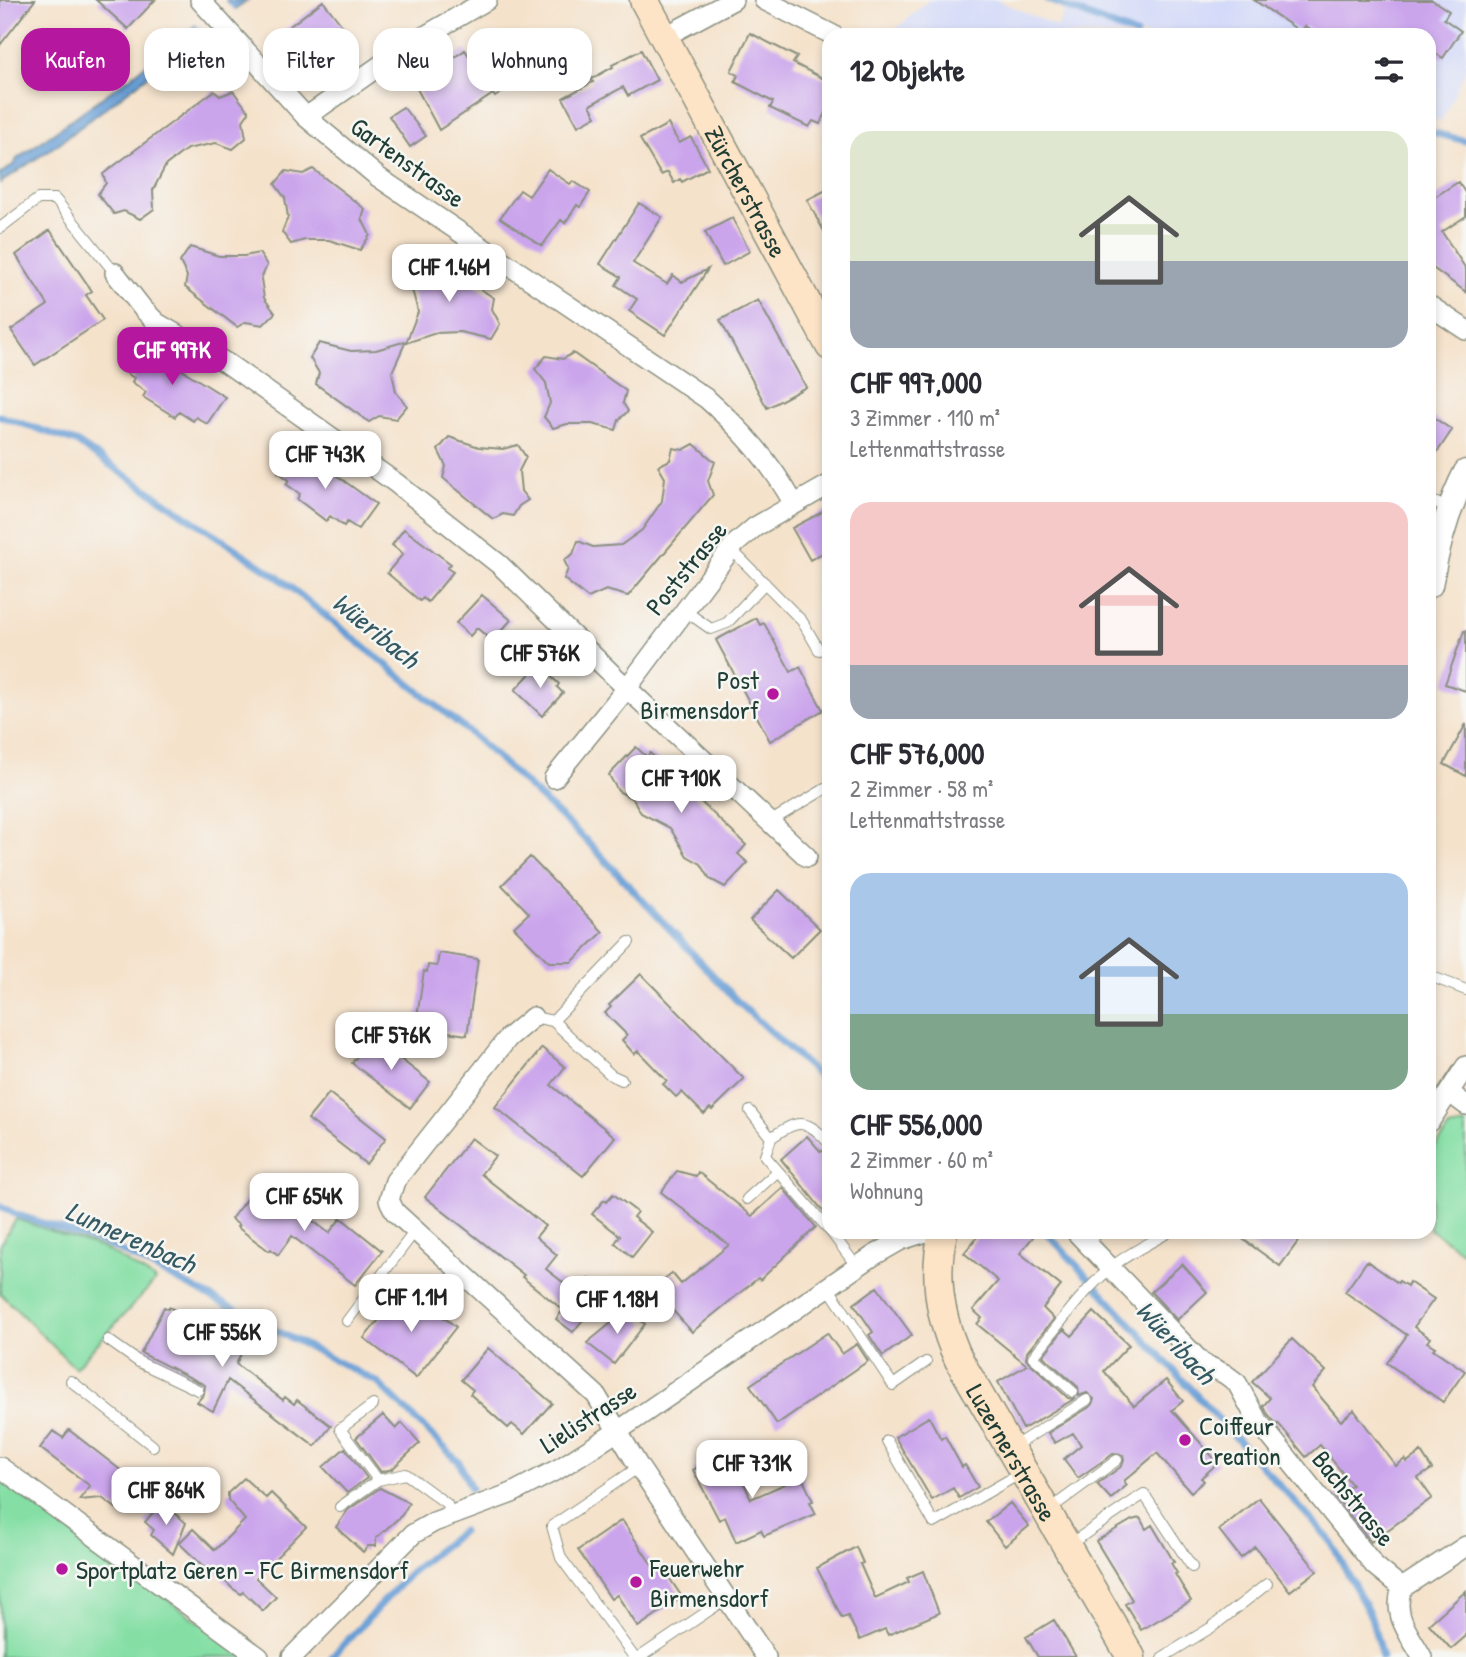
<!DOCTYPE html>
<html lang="de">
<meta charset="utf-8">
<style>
body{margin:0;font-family:"Patrick Hand",sans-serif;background:#f7f7f7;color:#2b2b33;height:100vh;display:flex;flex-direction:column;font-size:26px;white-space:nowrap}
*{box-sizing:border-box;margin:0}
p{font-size:23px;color:#7c7c81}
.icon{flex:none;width:38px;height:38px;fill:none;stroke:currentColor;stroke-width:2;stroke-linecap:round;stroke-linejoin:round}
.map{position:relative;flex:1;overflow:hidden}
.panel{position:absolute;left:822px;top:28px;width:614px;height:1211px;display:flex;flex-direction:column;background:#fff;border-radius:21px;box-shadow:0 4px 10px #0003}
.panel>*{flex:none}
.top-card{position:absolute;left:21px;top:28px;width:665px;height:63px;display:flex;gap:14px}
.price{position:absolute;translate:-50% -60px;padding:0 16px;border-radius:14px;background:#fff;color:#222;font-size:23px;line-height:46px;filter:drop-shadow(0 2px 4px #0008)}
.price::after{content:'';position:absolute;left:50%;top:42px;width:21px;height:16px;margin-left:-10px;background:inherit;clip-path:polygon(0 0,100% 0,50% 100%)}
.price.on{background:#b5179e;color:#fff}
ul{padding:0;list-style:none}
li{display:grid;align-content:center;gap:14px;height:371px;padding:0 28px}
li span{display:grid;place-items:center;height:217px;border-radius:21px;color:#555}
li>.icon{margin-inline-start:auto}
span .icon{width:126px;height:126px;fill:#fffc;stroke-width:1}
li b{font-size:30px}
h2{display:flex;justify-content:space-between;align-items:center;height:84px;padding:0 28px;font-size:30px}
.tag{padding:0 24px;border-radius:21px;background:#fff;box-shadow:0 4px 10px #0003;font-size:24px;line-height:63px}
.tag.on{background:#b5179e;color:#fff}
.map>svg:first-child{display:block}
.built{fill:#d3d9f9}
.green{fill:#85dfa5;stroke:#528e6c;stroke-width:2}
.water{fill:#689ed5;stroke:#446e84;stroke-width:2}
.pier{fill:#f5e2cb}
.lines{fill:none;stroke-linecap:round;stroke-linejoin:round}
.stream{stroke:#689ed5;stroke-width:7}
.building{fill:#cba5ec}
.service-casing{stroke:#8a9080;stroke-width:12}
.minor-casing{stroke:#8a9080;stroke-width:22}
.tertiary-casing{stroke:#8a9080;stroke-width:27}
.secondary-casing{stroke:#8a9080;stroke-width:31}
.service{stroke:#fff;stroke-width:10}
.minor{stroke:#fff;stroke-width:19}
.tertiary{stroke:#fff;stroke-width:24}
.secondary{stroke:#fee4c6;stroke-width:28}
.poi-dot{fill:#b5179e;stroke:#f6f6f2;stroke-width:2.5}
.labels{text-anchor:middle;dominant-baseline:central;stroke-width:5;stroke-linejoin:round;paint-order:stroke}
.street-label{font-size:26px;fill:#1f3d34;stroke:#f6f6f2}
.poi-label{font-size:26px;fill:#1f3d34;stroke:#f6f6f2;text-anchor:start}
.water-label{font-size:28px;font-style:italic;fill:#355a64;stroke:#f6f6f2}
</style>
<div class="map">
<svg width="1466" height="1657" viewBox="0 0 1466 1657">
<rect width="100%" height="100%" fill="#f6f6f2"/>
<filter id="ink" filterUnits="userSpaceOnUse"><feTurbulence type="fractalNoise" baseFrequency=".0143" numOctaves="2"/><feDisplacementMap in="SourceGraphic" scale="14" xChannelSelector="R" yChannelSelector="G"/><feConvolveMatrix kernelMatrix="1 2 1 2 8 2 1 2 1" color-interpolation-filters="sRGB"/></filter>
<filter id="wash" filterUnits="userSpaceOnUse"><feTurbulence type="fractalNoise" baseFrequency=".00686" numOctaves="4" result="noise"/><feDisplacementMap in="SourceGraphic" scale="28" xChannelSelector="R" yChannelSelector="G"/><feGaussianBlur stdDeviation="1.57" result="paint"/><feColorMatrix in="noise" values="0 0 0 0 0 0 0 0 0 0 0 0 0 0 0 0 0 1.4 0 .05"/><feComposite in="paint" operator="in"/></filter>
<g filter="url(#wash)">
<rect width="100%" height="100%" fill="#f5e2cb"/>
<!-- built -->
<path class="built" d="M 929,0 L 997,0 L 1058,27 L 1070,0 L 1466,0 L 1466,69 L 1442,121 L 1430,119 L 1430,35 L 889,35 Z"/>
<!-- green -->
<path class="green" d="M 1466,1125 L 1466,1247 L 1462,1252 L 1430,1229 L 1430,1155 L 1449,1128 Z
M 16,1219 L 105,1249 L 156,1280 L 75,1368 L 0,1293 L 0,1244 Z
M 0,1481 L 249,1657 L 0,1657 Z"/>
<!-- water -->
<path class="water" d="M 227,0 L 248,0 L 58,144 L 0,183 L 0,174 L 12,166 L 17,159 L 129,78 Z"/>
<!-- pier -->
<path class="pier" d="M 221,0 L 224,0 L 237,13 L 207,36 L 194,22 Z"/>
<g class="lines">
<!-- stream -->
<path class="stream" d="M 1048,0 L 1136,35
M 1430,132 L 1466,141
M 0,416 L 76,442 L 279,578 L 474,736 L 589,843 L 739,1003 L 830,1086
M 0,1206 L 15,1214 L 107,1244 L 377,1382 L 459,1462 L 471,1488
M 1046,1232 L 1330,1540 L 1371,1617 L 1382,1657
M 332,1657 L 413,1570 L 462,1531"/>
</g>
<g id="blocks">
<!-- building -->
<path class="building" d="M 0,0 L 35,0 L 0,45 Z
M 96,0 L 155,0 L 128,29 Z
M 1254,0 L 1432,0 L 1449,11 L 1444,19 L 1461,31 L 1443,58 L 1430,50 L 1430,35 L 1320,35 L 1305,26 L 1301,32 Z
M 323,1 L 357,45 L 318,75 L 313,69 L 307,73 L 278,35 Z
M 750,33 L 797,57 L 793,63 L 830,82 L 830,106 L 820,124 L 813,121 L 809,127 L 770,108 L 773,102 L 735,82 L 738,75 L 731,71 Z
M 499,41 L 520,71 L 510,79 L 514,85 L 495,97 L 493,94 L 439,130 L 415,85 L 465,50 L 472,60 Z
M 641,50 L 657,80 L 628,96 L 623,87 L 590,105 L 596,116 L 578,126 L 563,98 L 593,82 L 591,79 L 613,67 L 612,65 Z
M 214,91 L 220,96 L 233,91 L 249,112 L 243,121 L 246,138 L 233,149 L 216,143 L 187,149 L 166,165 L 153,190 L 154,209 L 140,219 L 124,211 L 114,214 L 98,194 L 106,183 L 103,174 Z
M 403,107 L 426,136 L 410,147 L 389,116 Z
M 668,124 L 679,143 L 691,137 L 708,168 L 682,182 L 680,179 L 674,183 L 668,172 L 661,175 L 640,139 Z
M 313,169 L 365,209 L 362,219 L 370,235 L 360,250 L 329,240 L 305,240 L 291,244 L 282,232 L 288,217 L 285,198 L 275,184 L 286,171 L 303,174 Z
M 548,169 L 570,184 L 573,181 L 590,192 L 580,207 L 577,205 L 565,223 L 561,220 L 542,246 L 500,218 L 520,190 L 529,196 Z
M 1458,182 L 1466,194 L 1466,216 L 1442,232 L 1466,269 L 1466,292 L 1430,266 L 1430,200 Z
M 830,188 L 830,242 L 807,200 Z
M 639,203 L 662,217 L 633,263 L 667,284 L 673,275 L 682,282 L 708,269 L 665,335 L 629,311 L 637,299 L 616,285 L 621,277 L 600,264 Z
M 732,218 L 750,251 L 723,266 L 705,232 Z
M 50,230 L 92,291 L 86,295 L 103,320 L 35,365 L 11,330 L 48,305 L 16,255 Z
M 190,247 L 219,256 L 244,256 L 259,253 L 267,265 L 261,279 L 264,298 L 275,313 L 263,325 L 246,322 L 237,327 L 185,287 L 187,276 L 180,262 Z
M 439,262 L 494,298 L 492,309 L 500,324 L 491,339 L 460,332 L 436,333 L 406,343 L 418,312 L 413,293 L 402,279 L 413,266 L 430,268 Z
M 758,300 L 806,387 L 767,408 L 720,320 Z
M 406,341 L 392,372 L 396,392 L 407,406 L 396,419 L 379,416 L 369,422 L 316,384 L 319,373 L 310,358 L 319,343 L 351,351 L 376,350 Z
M 141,344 L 225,397 L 207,424 L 196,417 L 193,421 L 179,412 L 175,417 L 143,397 L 146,392 L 132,382 L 134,378 L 123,371 Z
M 573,353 L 626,391 L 623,403 L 628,411 L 619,420 L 616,430 L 592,424 L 567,424 L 553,428 L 544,417 L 550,403 L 546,383 L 535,369 L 546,356 L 563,359 Z
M 1430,415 L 1452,430 L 1430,463 Z
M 449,437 L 479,447 L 503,449 L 518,445 L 526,457 L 519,471 L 521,491 L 528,500 L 519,506 L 513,516 L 503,514 L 493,519 L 443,478 L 446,466 L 438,450 Z
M 694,444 L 715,462 L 708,481 L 713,495 L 628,596 L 606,590 L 588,598 L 564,579 L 568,569 L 564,560 L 573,554 L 578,541 L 593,547 L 621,545 L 642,530 L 662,501 L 665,478 L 658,466 L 670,460 L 673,448 L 683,450 Z
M 297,447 L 376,504 L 358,529 L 347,522 L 344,526 L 330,516 L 326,521 L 297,499 L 300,494 L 286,484 L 289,480 L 278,472 Z
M 830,508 L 830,549 L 810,560 L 792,528 Z
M 404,529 L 451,564 L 447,568 L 453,572 L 428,602 L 423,598 L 420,601 L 387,573 L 403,554 L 392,545 Z
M 482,595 L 511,620 L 492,641 L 477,628 L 470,636 L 456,623 Z
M 756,618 L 760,625 L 764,623 L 791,672 L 800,667 L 823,710 L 770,741 L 716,640 Z
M 1464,631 L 1466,631 L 1466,691 L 1445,684 Z
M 538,665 L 559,684 L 557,687 L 563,693 L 542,716 L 515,690 Z
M 1466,724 L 1466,776 L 1444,764 Z
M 636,747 L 647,757 L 650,753 L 746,845 L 738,854 L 748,863 L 725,887 L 710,879 L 701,864 L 687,856 L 670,828 L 641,813 L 633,799 L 618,791 L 609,775 Z
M 530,857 L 603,932 L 572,962 L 549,962 L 514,927 L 529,913 L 502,885 Z
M 779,890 L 820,929 L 791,958 L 750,920 Z
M 439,953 L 478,959 L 467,1035 L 428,1029 L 430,1019 L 417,1017 L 424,971 L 427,972 L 428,965 L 437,966 Z
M 641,974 L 744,1079 L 712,1110 L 710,1108 L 704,1114 L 682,1092 L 676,1097 L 663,1084 L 667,1081 L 638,1051 L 634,1054 L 622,1040 L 627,1035 L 605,1013 L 611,1007 L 609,1005 Z
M 372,1037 L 430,1082 L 410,1108 L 352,1063 Z
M 542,1048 L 565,1067 L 551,1085 L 615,1137 L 583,1176 L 495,1107 Z
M 329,1093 L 386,1138 L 366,1164 L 308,1119 Z
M 807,1136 L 821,1152 L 830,1146 L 830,1214 L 827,1216 L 781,1159 Z
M 471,1138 L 495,1156 L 481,1174 L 545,1226 L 536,1237 L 557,1255 L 546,1269 L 577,1293 L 588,1279 L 605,1292 L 573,1332 L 556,1319 L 563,1310 L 522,1277 L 524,1275 L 425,1197 Z
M 677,1171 L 696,1176 L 698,1172 L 752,1216 L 783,1188 L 816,1227 L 760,1280 L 758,1278 L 692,1332 L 653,1288 L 672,1273 L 681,1284 L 729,1245 L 661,1192 Z
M 260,1181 L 329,1233 L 341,1218 L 382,1251 L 355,1285 L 292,1236 L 278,1255 L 271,1249 L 269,1251 L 237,1227 L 239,1225 L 231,1219 Z
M 613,1194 L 637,1212 L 633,1217 L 652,1232 L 632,1257 L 615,1243 L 620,1236 L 592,1214 L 604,1200 L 606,1202 Z
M 981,1232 L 1037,1232 L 1020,1253 L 1061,1286 L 1043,1308 L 1054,1319 L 1027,1352 L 1026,1359 L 1068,1398 L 1074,1399 L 1023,1429 L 998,1382 L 1027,1365 L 977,1324 L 982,1318 L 973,1310 L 998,1281 L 964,1253 Z
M 1233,1232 L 1305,1232 L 1280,1266 Z
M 1367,1261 L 1398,1283 L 1399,1281 L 1407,1286 L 1409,1282 L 1434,1299 L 1414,1327 L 1430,1338 L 1427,1342 L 1435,1347 L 1433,1349 L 1465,1371 L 1443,1402 L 1387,1363 L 1407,1335 L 1345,1292 Z
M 1182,1264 L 1207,1292 L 1177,1320 L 1151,1292 Z
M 877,1287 L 912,1335 L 883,1356 L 869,1335 L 873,1332 L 854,1304 Z
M 409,1290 L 456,1327 L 416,1378 L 364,1338 L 387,1310 L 391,1313 Z
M 164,1307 L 168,1309 L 169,1307 L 245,1345 L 236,1364 L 283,1400 L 285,1397 L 294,1404 L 297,1400 L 331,1426 L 315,1446 L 228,1380 L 213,1411 L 197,1402 L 204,1394 L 205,1385 L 141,1353 Z
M 627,1310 L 645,1324 L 614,1364 L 587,1343 Z
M 1094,1312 L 1129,1345 L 1104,1371 L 1134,1406 L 1166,1380 L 1183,1401 L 1172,1410 L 1218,1463 L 1201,1478 L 1204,1481 L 1191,1492 L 1157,1453 L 1124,1481 L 1127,1485 L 1111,1499 L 1097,1484 L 1122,1466 L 1124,1460 L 1123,1455 L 1113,1454 L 1078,1478 L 1064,1459 L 1081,1445 L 1073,1433 L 1055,1443 L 1048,1433 L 1091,1406 L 1094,1399 L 1087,1393 L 1079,1396 L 1078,1387 L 1043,1356 L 1064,1329 L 1072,1336 Z
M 827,1333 L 842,1354 L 857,1344 L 868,1361 L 777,1424 L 750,1385 Z
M 1292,1339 L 1326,1371 L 1312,1387 L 1341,1421 L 1354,1410 L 1396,1466 L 1405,1459 L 1407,1462 L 1421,1452 L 1432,1469 L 1418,1478 L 1432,1498 L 1371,1542 L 1335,1496 L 1352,1485 L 1320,1445 L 1306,1457 L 1278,1423 L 1277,1425 L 1267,1413 L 1263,1406 L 1270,1398 L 1252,1382 Z
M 488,1348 L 552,1403 L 524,1434 L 512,1424 L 508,1428 L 470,1394 L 473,1390 L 461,1380 Z
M 383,1415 L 396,1429 L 402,1423 L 420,1443 L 392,1469 L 381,1472 L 356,1438 Z
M 929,1417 L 941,1439 L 945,1436 L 962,1467 L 965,1465 L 978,1487 L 959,1498 L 953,1488 L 932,1500 L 895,1437 Z
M 69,1430 L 132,1479 L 132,1499 L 121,1512 L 102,1498 L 79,1500 L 90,1486 L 40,1448 L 53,1431 L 63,1438 Z
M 345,1448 L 367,1478 L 347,1493 L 323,1467 Z
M 729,1450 L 751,1499 L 785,1484 L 783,1480 L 800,1473 L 813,1501 L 810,1502 L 816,1514 L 764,1536 L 761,1530 L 736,1542 L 725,1517 L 719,1520 L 693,1470 Z
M 244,1478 L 266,1498 L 271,1493 L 306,1527 L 256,1578 L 276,1597 L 263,1611 L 243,1592 L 241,1594 L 232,1588 L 213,1569 L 211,1572 L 202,1565 L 179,1543 L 193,1529 L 215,1550 L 245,1520 L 228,1500 L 228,1493 Z
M 380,1488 L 409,1503 L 402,1515 L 376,1538 L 376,1546 L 368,1546 L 363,1552 L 336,1527 L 348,1510 Z
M 1259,1498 L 1317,1571 L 1290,1591 L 1255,1547 L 1241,1558 L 1219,1530 Z
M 162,1502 L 186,1523 L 173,1554 L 151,1535 L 154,1530 L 145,1522 Z
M 1010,1503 L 1029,1526 L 1005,1546 L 986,1522 Z
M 1140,1518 L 1146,1529 L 1152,1525 L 1174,1562 L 1171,1563 L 1177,1573 L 1175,1574 L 1191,1601 L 1141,1630 L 1125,1604 L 1132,1600 L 1096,1541 L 1132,1520 Z
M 622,1520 L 654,1568 L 660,1564 L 682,1597 L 638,1627 L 617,1595 L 611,1599 L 578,1550 Z
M 856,1547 L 863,1563 L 860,1564 L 875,1598 L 909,1582 L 907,1578 L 923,1571 L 939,1613 L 888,1635 L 885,1629 L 860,1640 L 848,1616 L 842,1618 L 817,1568 Z
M 1466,1591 L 1466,1636 L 1451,1649 L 1429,1624 Z
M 1054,1620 L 1076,1657 L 1038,1657 L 1026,1637 Z"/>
</g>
</g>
<g filter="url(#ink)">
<use href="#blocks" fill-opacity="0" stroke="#8a9080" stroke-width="2"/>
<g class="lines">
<!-- service casing -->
<g class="service-casing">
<path id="service" d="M 0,228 L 38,199 L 55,199 L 115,273
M 1430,500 L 1450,509
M 731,549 L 802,621 L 819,650
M 684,610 L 711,629 L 727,623 L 765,583
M 771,821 L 830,786
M 1430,976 L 1466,990
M 533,1017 L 553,1021 L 611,1075 L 622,1080
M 553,1021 L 629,942
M 750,1111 L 771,1138 L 765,1156 L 830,1231
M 771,1138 C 794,1121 806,1117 826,1140
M 747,1199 L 778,1171
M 831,1232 L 857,1267
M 1087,1244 L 1099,1232
M 828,1287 L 893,1385 L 926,1362
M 347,1321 L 415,1231
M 108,1340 L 139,1362 L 198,1390
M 71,1381 L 153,1446
M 1073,1392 L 1033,1357 C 1059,1325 1084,1288 1117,1263 C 1133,1251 1152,1242 1169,1232
M 373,1405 L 340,1429 L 378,1480 L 406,1474 L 447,1504 L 450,1516
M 887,1441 L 934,1523 L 1023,1472
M 1013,1447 L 1087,1400
M 340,1507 L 378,1480
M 1050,1509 L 1117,1460
M 1070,1544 L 1144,1494 L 1192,1567
M 634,1657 L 561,1558 L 552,1526 L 639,1467
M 640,1657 L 726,1599
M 1163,1657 L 1212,1627 L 1267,1584"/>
</g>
<!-- minor casing -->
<g class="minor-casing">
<path id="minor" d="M 200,0 L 306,117 L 378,177 L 707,399 C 743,431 770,461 794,504
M 764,0 L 833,35
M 664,37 L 733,0
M 306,117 L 411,44 L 487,0
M 115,273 L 143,309 L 157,323 L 228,364 L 396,483 L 500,565 L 615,677 L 807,857
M 1430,306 L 1466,330
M 554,778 L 627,688 L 734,545 L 755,527 L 830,484
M 533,1017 L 508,1038 L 395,1181 L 389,1200 L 395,1212 L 596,1395 L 639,1467 L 766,1657
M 1450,1093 L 1466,1105
M 1430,1121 L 1466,1066
M 1076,1232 L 1202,1363 L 1225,1374 L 1237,1383 L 1257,1420 L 1375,1566 L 1402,1588
M 0,1467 L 259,1657
M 1402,1588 L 1466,1546
M 1402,1588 C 1392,1616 1409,1633 1422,1657
M 292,1657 L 413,1534 L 434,1522 L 512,1493 L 560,1468 L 618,1431 L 873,1256 L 901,1240 L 926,1232"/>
</g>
<!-- tertiary casing -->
<g class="tertiary-casing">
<path id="tertiary" d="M 1430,585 C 1437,547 1448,507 1466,472"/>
</g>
<!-- secondary casing -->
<g class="secondary-casing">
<g id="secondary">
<path id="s1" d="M 644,0 L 830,346"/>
<path id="s2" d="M 943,1232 C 933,1276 940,1320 959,1360 L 1131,1657"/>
</g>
</g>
<!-- service -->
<use href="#service" class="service"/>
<!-- minor -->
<use href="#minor" class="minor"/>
<!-- tertiary -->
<use href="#tertiary" class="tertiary"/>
<!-- secondary -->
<use href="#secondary" class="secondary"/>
</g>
</g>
<!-- markers -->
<g class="poi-dot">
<circle cx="773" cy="694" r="7"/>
<circle cx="1185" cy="1440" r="7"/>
<circle cx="62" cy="1569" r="7"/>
<circle cx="636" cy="1582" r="7"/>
</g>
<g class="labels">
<!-- street labels -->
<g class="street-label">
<text transform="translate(408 162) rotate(36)">Gartenstrasse</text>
<text stroke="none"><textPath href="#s1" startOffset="217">Zürcherstrasse</textPath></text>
<text transform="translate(686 568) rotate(-51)">Poststrasse</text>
<text transform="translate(588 1417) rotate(-33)">Lielistrasse</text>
<text stroke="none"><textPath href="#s2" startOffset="238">Luzernerstrasse</textPath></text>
<text transform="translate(1354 1498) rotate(51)">Bachstrasse</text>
</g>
<!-- poi labels -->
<g class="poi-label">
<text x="759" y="679" text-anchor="end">Post<tspan x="759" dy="30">Birmensdorf</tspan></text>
<text x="1199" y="1425">Coiffeur<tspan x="1199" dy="30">Creation</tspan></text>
<text x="650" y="1567">Feuerwehr<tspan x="650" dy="30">Birmensdorf</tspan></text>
<text x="76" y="1569">Sportplatz Geren - FC Birmensdorf</text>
</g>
<!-- water labels -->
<g class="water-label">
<text transform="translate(376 630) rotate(39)">Wüeribach</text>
<text transform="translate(131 1237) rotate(24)">Lunnerenbach</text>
<text transform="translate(1176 1342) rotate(47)">Wüeribach</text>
</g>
</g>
</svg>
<b class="price" style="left:449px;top:304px">CHF 1.46M</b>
<b class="price on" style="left:172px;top:387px">CHF 997K</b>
<b class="price" style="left:325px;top:491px">CHF 743K</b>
<b class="price" style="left:540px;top:690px">CHF 576K</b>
<b class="price" style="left:681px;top:815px">CHF 710K</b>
<b class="price" style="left:391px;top:1072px">CHF 576K</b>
<b class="price" style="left:304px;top:1233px">CHF 654K</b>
<b class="price" style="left:411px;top:1334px">CHF 1.1M</b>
<b class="price" style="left:617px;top:1336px">CHF 1.18M</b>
<b class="price" style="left:222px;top:1369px">CHF 556K</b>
<b class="price" style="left:752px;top:1500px">CHF 731K</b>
<b class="price" style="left:166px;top:1527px">CHF 864K</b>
<div class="top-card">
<a class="tag on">Kaufen</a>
<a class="tag">Mieten</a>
<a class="tag">Filter</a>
<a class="tag">Neu</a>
<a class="tag">Wohnung</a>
</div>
<section class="panel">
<h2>12 Objekte<svg class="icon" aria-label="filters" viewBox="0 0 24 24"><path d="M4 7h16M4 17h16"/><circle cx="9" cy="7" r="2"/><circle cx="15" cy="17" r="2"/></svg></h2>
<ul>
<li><span style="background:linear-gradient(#dfe7d0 60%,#9aa5b1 0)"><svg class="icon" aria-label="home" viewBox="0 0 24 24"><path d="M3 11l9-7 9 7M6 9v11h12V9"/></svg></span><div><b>CHF 997,000</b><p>3 Zimmer · 110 m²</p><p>Lettenmattstrasse</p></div></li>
<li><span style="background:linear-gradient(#f6c9c9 75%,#9aa5b1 0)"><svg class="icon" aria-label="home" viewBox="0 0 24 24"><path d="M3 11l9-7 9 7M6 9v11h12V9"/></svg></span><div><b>CHF 576,000</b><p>2 Zimmer · 58 m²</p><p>Lettenmattstrasse</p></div></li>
<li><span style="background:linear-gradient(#a9c7e8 65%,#7fa58c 0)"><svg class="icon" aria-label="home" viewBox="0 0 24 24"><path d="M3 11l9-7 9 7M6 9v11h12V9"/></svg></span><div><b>CHF 556,000</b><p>2 Zimmer · 60 m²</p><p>Wohnung</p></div></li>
</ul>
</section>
</div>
